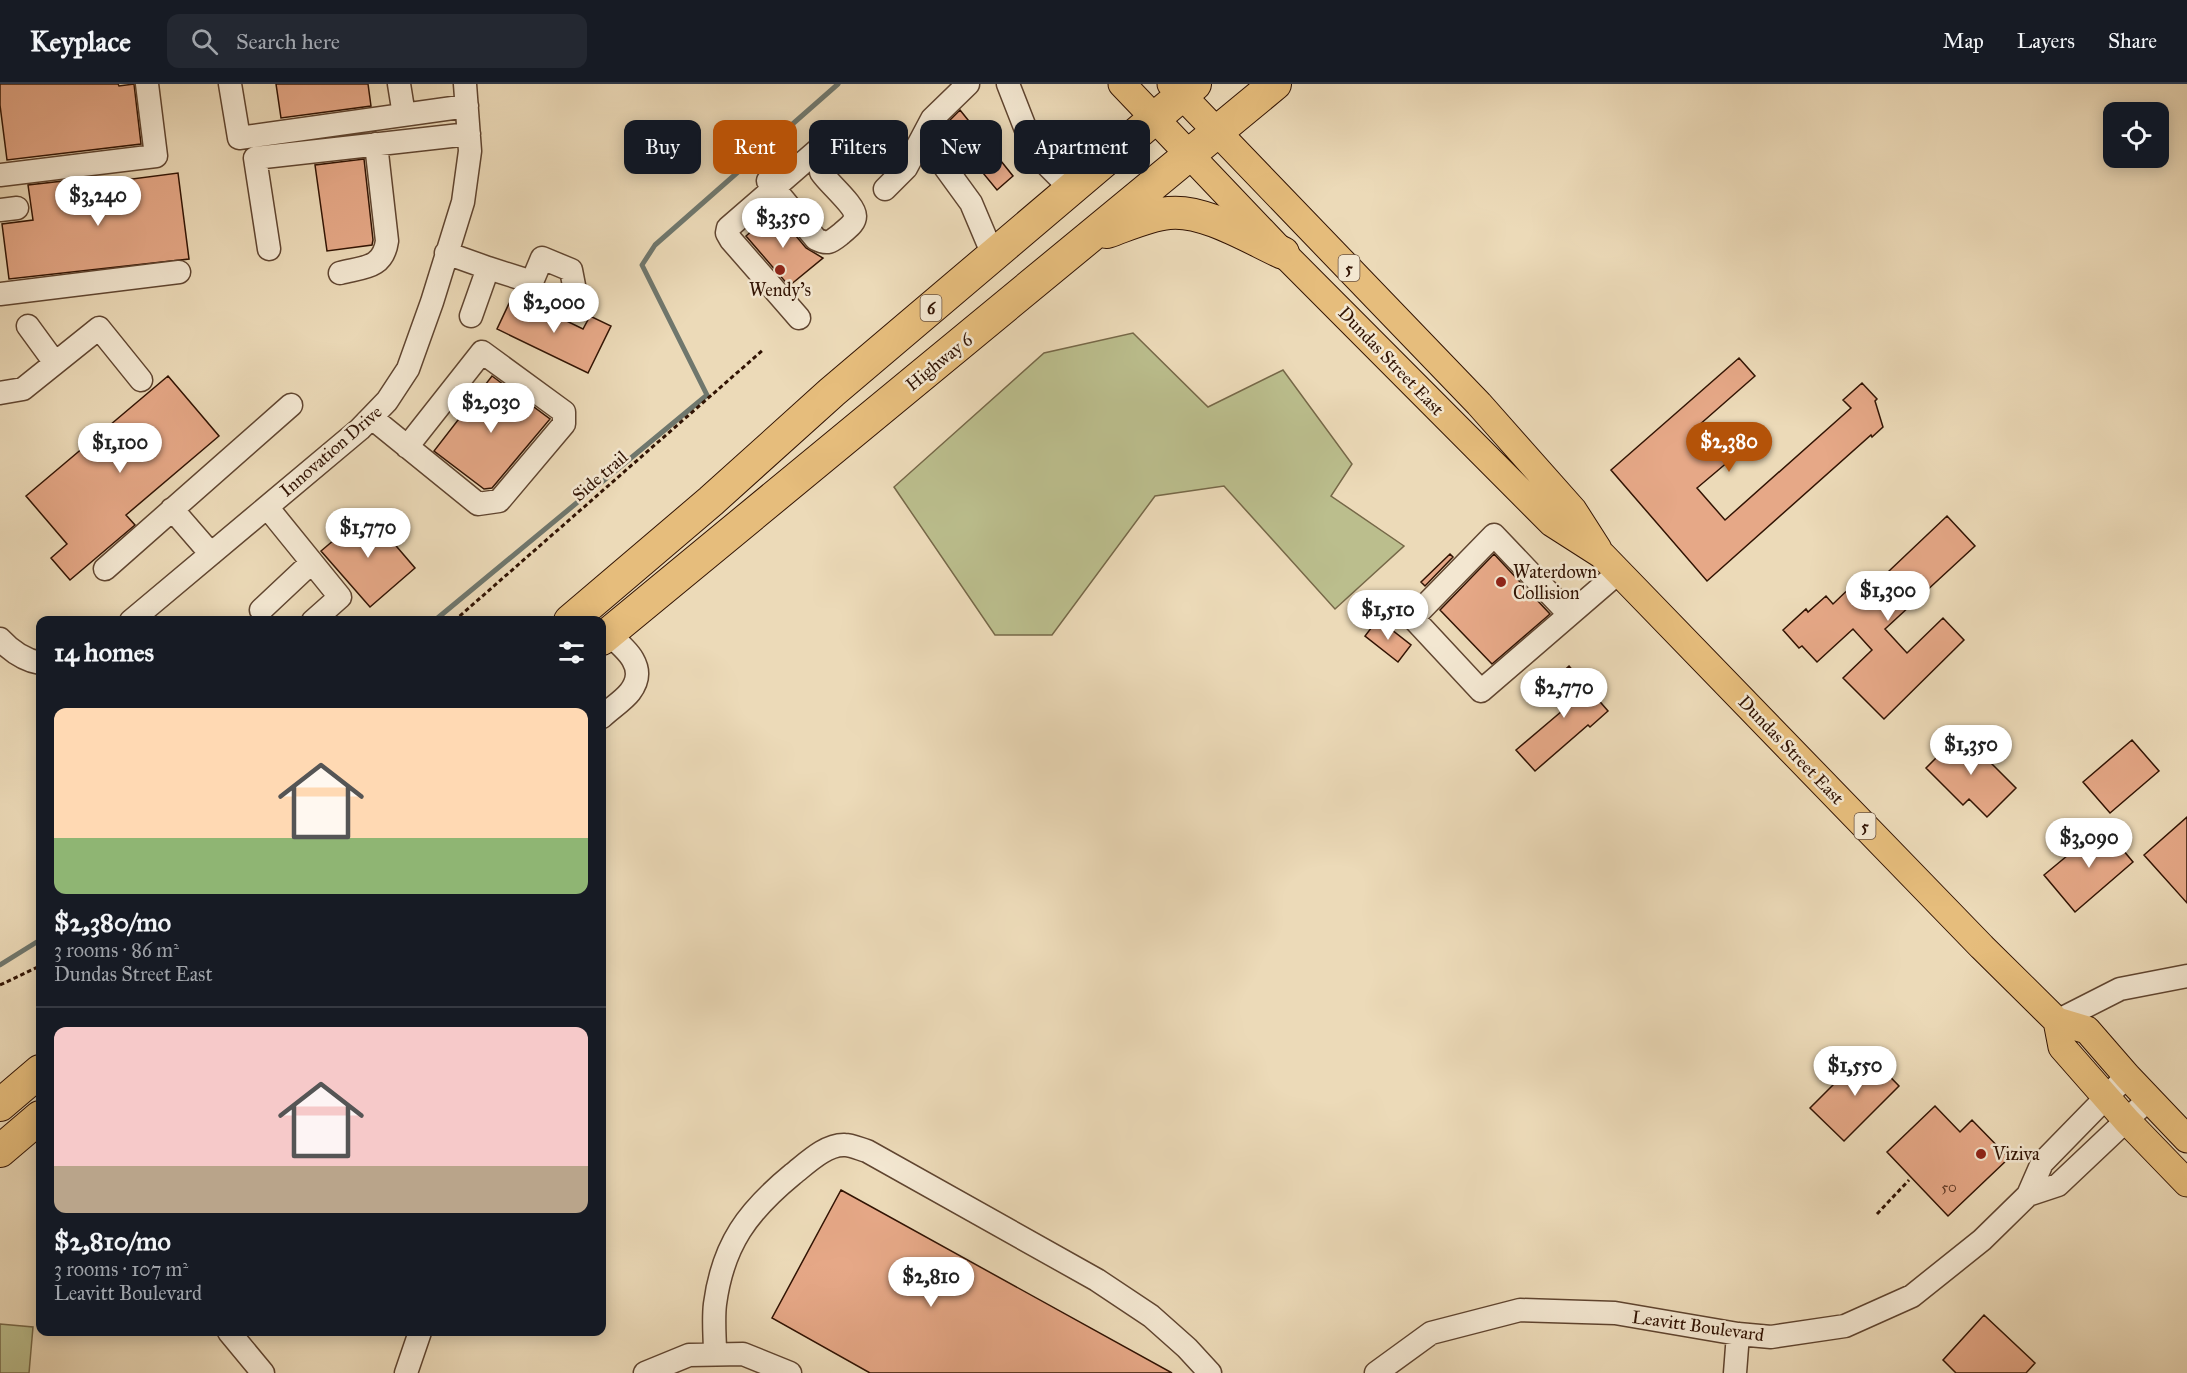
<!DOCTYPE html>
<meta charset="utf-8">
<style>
body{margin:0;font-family:"IM FELL Great Primer",serif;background:#242831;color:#f1f3f6;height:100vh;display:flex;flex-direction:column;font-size:22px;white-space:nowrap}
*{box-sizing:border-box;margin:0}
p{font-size:20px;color:#9ea1a6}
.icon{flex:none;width:33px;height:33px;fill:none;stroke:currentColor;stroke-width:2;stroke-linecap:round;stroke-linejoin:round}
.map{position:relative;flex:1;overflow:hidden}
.details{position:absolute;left:36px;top:532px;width:570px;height:720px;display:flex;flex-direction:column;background:#171b24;border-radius:12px;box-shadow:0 3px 15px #0003}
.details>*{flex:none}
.banner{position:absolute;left:624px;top:36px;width:570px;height:54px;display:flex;gap:12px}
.buttons{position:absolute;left:2103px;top:18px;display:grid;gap:12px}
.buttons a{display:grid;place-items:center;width:66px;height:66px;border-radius:12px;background:#171b24;box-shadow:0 3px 15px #0003;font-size:30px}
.price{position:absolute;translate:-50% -51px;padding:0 14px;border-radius:21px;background:#fff;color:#222;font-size:20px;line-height:39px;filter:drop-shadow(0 2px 3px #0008)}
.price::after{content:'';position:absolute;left:50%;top:36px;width:18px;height:14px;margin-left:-9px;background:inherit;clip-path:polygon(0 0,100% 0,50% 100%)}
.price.selected{background:#b45309;color:#fff}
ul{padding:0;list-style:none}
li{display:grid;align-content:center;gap:12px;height:318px;padding:0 18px}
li+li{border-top:2px solid #363941}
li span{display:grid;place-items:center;height:186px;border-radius:12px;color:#555}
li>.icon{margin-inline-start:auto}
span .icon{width:108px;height:108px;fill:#fffc;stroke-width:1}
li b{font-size:26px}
h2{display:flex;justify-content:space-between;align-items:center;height:72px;padding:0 18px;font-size:26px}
.chip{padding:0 21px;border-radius:12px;background:#171b24;box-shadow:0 3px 15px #0003;font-size:21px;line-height:54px}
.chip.selected{background:#b45309;color:#fff}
header{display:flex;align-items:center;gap:36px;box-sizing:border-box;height:84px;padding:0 30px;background:#171b24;border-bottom:2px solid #363941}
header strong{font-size:28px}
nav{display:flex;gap:33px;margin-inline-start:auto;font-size:21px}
.search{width:420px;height:54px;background:#242831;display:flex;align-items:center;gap:15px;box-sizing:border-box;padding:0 21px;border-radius:12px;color:#9ea1a6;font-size:22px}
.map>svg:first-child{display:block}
.green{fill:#bbbe8d;stroke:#766848;stroke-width:1.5}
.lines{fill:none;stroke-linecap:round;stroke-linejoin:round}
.stream{stroke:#6f776d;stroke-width:5}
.building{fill:#e6a887;stroke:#311303;stroke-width:1.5}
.minor-casing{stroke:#604530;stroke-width:25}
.major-casing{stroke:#311303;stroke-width:29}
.highway-casing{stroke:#311303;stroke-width:34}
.path{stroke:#311303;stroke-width:3;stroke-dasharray:4.5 3;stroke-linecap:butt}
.minor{stroke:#f3e7d1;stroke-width:22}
.major{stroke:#e6bd7c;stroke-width:27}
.highway{stroke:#e6bd7c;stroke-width:32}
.poi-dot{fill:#8f2418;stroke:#f3e7d1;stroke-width:2}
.labels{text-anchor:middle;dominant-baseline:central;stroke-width:5;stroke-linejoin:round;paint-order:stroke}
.number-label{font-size:15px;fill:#5e3824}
.shield{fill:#f3e7d1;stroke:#6b5341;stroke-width:1.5}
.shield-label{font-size:16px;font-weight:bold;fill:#311303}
.poi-label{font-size:18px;fill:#311303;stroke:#f3e7d1;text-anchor:start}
.street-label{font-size:18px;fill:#311303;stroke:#f3e7d1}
</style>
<header>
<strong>Keyplace</strong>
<div class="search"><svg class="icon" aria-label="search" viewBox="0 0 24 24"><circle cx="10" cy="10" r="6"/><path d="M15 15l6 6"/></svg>Search here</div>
<nav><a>Map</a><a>Layers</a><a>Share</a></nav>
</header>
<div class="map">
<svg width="2187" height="1289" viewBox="0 0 2187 1289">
<rect width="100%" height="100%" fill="#ecdab8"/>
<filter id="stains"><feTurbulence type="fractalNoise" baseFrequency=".00333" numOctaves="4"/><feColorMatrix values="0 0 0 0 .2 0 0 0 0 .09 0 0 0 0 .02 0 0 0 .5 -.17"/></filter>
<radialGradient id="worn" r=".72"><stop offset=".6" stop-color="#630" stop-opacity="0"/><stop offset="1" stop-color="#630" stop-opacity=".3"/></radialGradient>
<!-- green -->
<path class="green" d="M 1133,249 L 1208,323 L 1283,286 L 1352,380 L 1331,412 L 1404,462 L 1335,525 L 1224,402 L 1155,412 L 1052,551 L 995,551 L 894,403 L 1044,269 Z
M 0,1240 L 33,1243 L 29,1289 L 0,1289 Z"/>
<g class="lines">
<!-- stream -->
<path class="stream" d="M 434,537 L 707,311 L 642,181 L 655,161 L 838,0
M 0,881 L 40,856"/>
</g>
<!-- building -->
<path class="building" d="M 0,0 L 118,0 L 119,2 L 134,0 L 141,60 L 7,76 L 0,21 Z
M 276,0 L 368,0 L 371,22 L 281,34 Z
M 960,26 L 1013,92 L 997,106 L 951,50 L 944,57 L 939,51 L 943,43 Z
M 364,75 L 373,156 L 372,161 L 327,167 L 315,81 Z
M 178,89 L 189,175 L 9,195 L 2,140 L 33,136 L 28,101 L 99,93 L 86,101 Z
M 775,127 L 806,164 L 823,174 L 789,202 L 746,152 Z
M 513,211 L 583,245 L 590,232 L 611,242 L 588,289 L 497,245 Z
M 1739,274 L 1755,292 L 1698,342 L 1729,377 L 1697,404 L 1725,436 L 1851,324 L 1843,316 L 1862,299 L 1877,315 L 1875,317 L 1883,343 L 1872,353 L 1871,351 L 1707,497 L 1611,386 Z
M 168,292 L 219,352 L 126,431 L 135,441 L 70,496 L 51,474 L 67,460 L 26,412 Z
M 492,292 L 550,335 L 492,404 L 484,405 L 434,367 Z
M 367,428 L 415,484 L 370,523 L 321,467 Z
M 1947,432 L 1975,462 L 1885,545 L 1907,569 L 1943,534 L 1964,556 L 1884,635 L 1843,594 L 1872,566 L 1853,545 L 1817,578 L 1802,562 L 1799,564 L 1783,546 L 1806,525 L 1808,528 L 1826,512 L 1833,520 L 1859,495 L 1869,506 Z
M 1450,470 L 1453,473 L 1425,502 L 1421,498 Z
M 1494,470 L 1550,530 L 1492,580 L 1440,526 Z
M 1378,535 L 1411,561 L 1398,578 L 1365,552 Z
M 1569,582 L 1608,627 L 1590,643 L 1588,641 L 1535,687 L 1516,666 L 1562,627 L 1555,619 L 1561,614 L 1549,600 Z
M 1961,649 L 2016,704 L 1987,733 L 1969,715 L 1963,721 L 1926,684 Z
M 2132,656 L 2159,687 L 2110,729 L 2083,698 Z
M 2187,733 L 2187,819 L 2144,771 Z
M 2103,742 L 2133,778 L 2075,828 L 2044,791 Z
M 1866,968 L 1899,1002 L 1844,1057 L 1810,1024 Z
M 1935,1022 L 1960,1048 L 1972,1036 L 2009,1074 L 1948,1132 L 1887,1068 Z
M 841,1106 L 1172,1289 L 870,1289 L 772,1234 Z
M 1984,1231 L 2035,1279 L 2026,1289 L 1956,1289 L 1943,1276 Z"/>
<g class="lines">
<!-- minor casing -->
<g class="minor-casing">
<path id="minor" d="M 230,0 L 239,54 L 467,22
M 399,0 L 404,31
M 1008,0 L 1035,69 L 1071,105
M 923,53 L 971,119 L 993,171
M 0,91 L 156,72 L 147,0
M 768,97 L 816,155 C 828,161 831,158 841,150 C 846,145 855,140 855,132 C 855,121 828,99 821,88 L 823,75 L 839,61
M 885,105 L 906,84 L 932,35 L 968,0
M 0,126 L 17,124
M 269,165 L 255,74 L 469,50
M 446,169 L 488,184 L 471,232
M 488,184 L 532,198 L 542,174 L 571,186 L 577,217
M 340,189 C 363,183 383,185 387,157 L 376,60
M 0,210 L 179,188
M 799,234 L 731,156 L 727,149 L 728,144 L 835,51
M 28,242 L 55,279
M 0,309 L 23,305 L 99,244 L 141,296
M 372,334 L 478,420 L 499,417 L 564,340 L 564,328 L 482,268 L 407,363
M 267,423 L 340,513 L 313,537
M 172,425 L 211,470
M 105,485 L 291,321
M 261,526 L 311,479
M 1569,530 L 1494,451 L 1413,534 L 1481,607 L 1619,488
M 131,537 L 360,345 L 387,317 L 408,285 L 432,218 L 463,118 L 470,67 L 465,0
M 0,555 C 11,567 24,576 40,579
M 602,633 C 610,625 623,617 630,608 C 649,583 625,564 607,549
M 2057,937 L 2120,905 L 2187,892
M 2028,1111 L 2058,1101 L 2149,1015
M 229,1248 L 263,1289
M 715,1270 C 715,1254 713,1236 715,1220 C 723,1160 748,1127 793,1090 C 807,1079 826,1060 845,1061 C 851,1061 860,1065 867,1067 L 1097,1196 L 1151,1232 L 1187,1264 L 1210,1289
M 406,1289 L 420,1248
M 645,1289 L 689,1271 L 743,1270 L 790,1289
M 1376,1289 L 1431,1249 L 1520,1226 L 1615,1229 L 1738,1250 L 1771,1253 L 1845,1242 L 1912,1212 L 1982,1156 L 2028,1111 L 2042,1079 L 2127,992
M 1735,1289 L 1738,1250"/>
</g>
<!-- major casing -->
<g class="major-casing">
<path id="major" d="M 1122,0 L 1283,169 L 1552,439 L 1602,471 L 1982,863 L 2057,937 L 2087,946 L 2127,992 L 2187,1055
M 1171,0 L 1479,320 L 1573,426 L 1598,465
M 2057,937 L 2062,963 L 2127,1037 L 2187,1099"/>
</g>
<!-- highway casing -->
<g class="highway-casing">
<path id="highway" d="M 1107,148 C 1127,141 1148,131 1169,129 C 1204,125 1252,155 1283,169
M 570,537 L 711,417 L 832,308 L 1195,0
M 602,555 L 1275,0
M 0,1021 L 40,987
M 0,1067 L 40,1033"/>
</g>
<!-- path -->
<path class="path" d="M 454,537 L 763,266
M 0,901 L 40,882
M 1877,1130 L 1909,1096"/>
<!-- minor -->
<use href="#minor" class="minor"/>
<!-- major -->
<use href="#major" class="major"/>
<!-- highway -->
<use href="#highway" class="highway"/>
</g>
<!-- markers -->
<g class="poi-dot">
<circle cx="780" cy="186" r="6"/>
<circle cx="1501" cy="498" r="6"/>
<circle cx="1981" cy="1070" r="6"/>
</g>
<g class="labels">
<!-- number labels -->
<g class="number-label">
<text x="1949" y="1103">50</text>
</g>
<!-- shield labels -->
<g class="shield">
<rect x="1338.5" y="171" width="21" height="26" rx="4.5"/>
<rect x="920.5" y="211" width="21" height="26" rx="4.5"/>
<rect x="1854.5" y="729" width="21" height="26" rx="4.5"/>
</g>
<g class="shield-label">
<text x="1349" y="184">5</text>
<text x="931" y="224">6</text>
<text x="1865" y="742">5</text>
</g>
<!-- poi labels -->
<g class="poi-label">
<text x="780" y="206" text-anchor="middle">Wendy's</text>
<text x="1513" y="488">Waterdown<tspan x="1513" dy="21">Collision</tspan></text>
<text x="1993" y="1070">Viziva</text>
</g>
<!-- street labels -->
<g class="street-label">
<text transform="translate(1391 277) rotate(46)">Dundas Street East</text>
<text transform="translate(939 278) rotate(-39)">Highway 6</text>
<text transform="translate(331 367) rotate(-41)">Innovation Drive</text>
<text transform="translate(600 392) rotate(-41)">Side trail</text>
<text transform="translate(1791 666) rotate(46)">Dundas Street East</text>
<text transform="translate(1698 1242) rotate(8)">Leavitt Boulevard</text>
</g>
</g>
<rect width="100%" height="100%" filter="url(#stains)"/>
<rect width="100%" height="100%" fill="url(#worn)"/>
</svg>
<div class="buttons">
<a><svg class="icon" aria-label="locate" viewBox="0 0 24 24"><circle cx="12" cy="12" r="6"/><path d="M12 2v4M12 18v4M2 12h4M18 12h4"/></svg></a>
</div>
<b class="price" style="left:98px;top:143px">$3,240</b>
<b class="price" style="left:783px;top:165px">$3,350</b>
<b class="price" style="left:554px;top:250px">$2,000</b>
<b class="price" style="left:491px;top:350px">$2,030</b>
<b class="price selected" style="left:1729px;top:389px">$2,380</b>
<b class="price" style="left:120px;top:390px">$1,100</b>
<b class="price" style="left:368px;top:475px">$1,770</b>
<b class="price" style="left:1888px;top:538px">$1,300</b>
<b class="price" style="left:1388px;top:557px">$1,510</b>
<b class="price" style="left:1564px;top:635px">$2,770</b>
<b class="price" style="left:1971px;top:692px">$1,350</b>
<b class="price" style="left:2089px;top:785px">$3,090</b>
<b class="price" style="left:1855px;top:1013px">$1,550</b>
<b class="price" style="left:931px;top:1224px">$2,810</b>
<div class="banner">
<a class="chip">Buy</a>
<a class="chip selected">Rent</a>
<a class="chip">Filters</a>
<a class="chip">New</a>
<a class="chip">Apartment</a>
</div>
<section class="details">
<h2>14 homes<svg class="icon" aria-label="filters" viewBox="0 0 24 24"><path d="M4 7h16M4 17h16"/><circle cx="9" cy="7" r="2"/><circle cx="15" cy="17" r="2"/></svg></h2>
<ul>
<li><span style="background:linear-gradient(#ffd9b3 70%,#8fb573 0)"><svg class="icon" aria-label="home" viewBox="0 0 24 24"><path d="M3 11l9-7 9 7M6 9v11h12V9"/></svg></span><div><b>$2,380/mo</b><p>3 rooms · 86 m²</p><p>Dundas Street East</p></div></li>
<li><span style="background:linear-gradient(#f6c9c9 75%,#b9a48a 0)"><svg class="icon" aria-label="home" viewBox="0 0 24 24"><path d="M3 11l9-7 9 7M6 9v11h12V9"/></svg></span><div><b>$2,810/mo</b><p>3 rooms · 107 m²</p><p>Leavitt Boulevard</p></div></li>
</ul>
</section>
</div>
